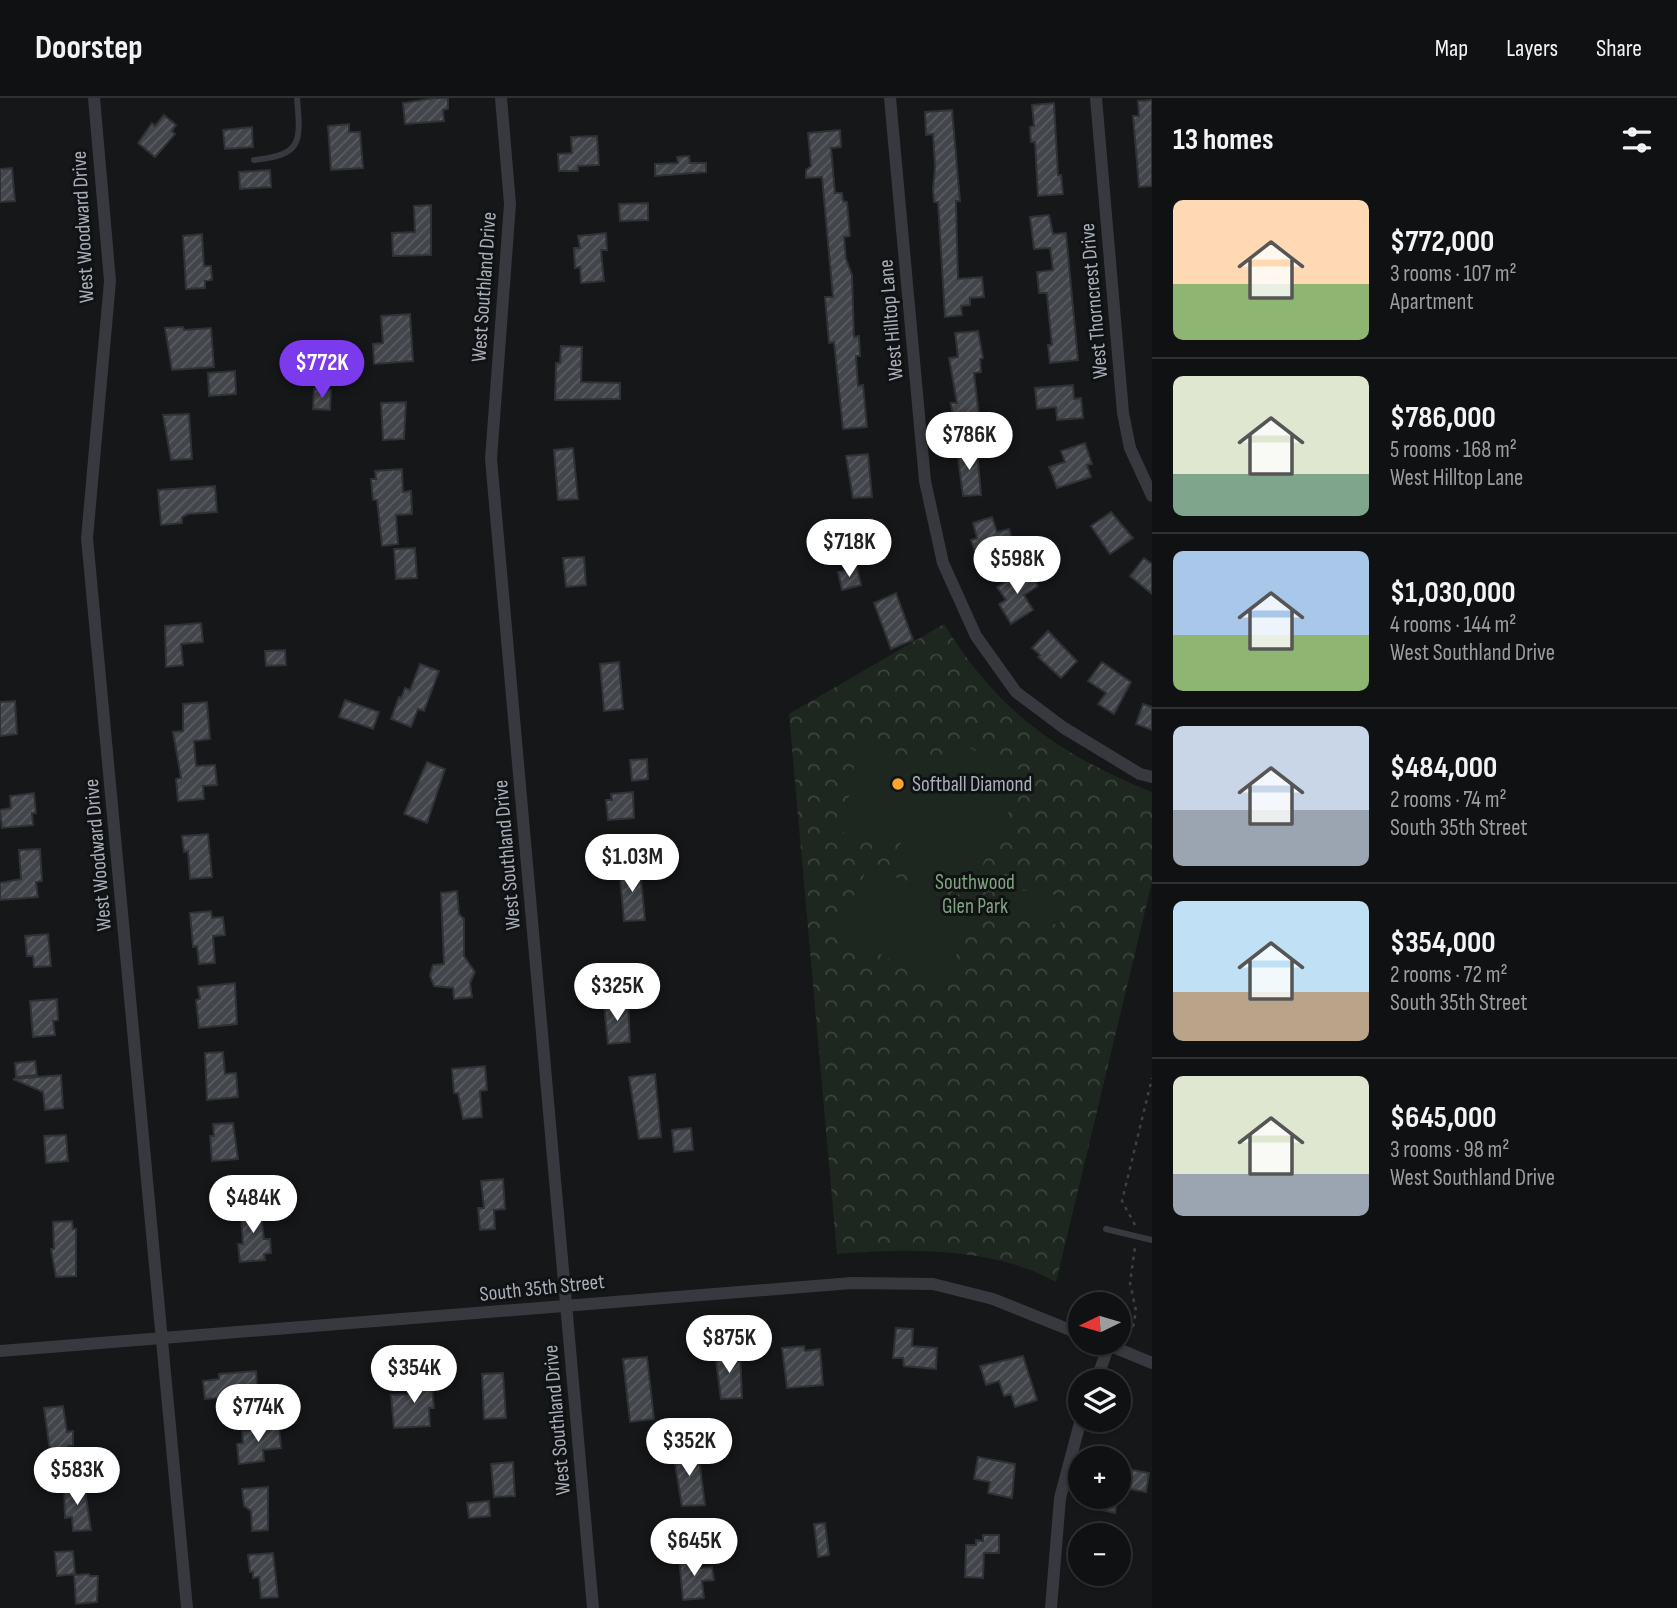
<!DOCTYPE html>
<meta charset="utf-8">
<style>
body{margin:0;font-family:"Sofia Sans Condensed",sans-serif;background:#191a1c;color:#f1f3f6;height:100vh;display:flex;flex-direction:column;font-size:26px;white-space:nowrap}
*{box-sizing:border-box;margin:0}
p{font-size:23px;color:#9c9da0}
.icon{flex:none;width:38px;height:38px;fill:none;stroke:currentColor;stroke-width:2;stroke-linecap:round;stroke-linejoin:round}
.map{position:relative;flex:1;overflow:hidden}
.side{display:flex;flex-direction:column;background:#101113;width:525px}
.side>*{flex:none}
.needle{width:46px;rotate:265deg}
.tools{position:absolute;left:1068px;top:1194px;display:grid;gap:14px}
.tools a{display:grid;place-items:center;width:63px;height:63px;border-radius:50%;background:#101113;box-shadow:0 2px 5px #0004,0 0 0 2px #303133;font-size:35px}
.price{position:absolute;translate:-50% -60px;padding:0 16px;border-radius:24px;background:#fff;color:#222;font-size:23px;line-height:46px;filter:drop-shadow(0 2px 4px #0008)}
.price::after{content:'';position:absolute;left:50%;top:42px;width:21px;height:16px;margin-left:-10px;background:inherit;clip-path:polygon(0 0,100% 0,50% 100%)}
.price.active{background:#7c3aed;color:#fff}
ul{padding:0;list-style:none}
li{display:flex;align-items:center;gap:21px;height:175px;padding:0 21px}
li+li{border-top:2px solid #303133}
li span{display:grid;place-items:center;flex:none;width:196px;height:140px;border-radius:10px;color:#555}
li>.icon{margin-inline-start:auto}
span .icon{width:84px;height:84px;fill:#fffc;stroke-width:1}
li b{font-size:30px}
h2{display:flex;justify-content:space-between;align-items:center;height:84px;padding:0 21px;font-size:30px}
header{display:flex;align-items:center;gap:42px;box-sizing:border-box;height:98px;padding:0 35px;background:#101113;border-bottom:2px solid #303133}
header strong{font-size:33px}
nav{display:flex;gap:38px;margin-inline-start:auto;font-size:24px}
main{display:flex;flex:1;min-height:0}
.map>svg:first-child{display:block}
.park{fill:url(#park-crowns)}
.pitch{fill:#1e271f}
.building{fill:url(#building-hatch);stroke:#303135;stroke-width:2}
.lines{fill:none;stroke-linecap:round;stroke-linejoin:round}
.path{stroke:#3d4045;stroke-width:2.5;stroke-dasharray:3.5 5;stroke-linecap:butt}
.service{stroke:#37393e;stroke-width:6}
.minor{stroke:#37393e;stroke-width:12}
.poi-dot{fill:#faa52d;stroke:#111214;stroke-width:2.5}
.labels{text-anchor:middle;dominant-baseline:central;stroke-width:6;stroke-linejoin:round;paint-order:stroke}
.street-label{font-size:21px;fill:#a8afb9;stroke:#111214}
.poi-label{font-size:21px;fill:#a8afb9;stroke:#111214;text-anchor:start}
.park-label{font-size:21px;fill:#7fa57e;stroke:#111214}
</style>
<header>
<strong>Doorstep</strong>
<nav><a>Map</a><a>Layers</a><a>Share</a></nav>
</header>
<main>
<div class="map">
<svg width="1152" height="1510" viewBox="0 0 1152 1510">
<defs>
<pattern id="park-crowns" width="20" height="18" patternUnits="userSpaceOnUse" patternTransform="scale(1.75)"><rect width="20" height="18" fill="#1e271f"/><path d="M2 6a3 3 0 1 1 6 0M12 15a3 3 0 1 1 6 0" fill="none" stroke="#3c443d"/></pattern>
<pattern id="building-hatch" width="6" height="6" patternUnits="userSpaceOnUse" patternTransform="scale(1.75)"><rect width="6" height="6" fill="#424549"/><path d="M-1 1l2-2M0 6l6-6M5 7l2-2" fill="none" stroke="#5a5d61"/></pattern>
</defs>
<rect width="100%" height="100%" fill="#161719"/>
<!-- park -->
<path class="park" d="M 944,526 C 997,613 1060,657 1152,694 L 1152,784 L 1056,1184 C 995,1149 905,1150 837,1156 L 789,616 Z"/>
<!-- pitch -->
<path class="pitch" d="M 950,642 L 1028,675 L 966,800 L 892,765 L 904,737 C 884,743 861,746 843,734 L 854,668 L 850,661 L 851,652 L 862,643 L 870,645 L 876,655 L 937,670 Z
M 870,766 L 977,820 L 939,888 L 836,832 Z
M 1012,791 L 1065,798 L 1060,827 L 1007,820 Z"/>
<!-- building -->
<path class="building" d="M 435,0 L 448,0 L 448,11 L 443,12 L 444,23 L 405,26 L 403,5 Z
M 1152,2 L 1152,88 L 1139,89 L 1133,18 L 1139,18 L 1138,3 Z
M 1054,5 L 1058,77 L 1061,77 L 1063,96 L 1038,98 L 1035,44 L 1031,44 L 1030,29 L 1034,28 L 1032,7 Z
M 952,12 L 960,103 L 956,103 L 958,181 L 982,179 L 984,199 L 970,200 L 970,207 L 961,208 L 962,217 L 945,219 L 938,104 L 934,104 L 933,91 L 935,69 L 933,36 L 926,37 L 925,14 Z
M 164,17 L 176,27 L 172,33 L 175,36 L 155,59 L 138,45 L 152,25 L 155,28 Z
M 349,26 L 349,34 L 360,34 L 363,70 L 331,72 L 328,28 Z
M 252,29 L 253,49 L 225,51 L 223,32 Z
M 840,32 L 841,49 L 831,50 L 835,95 L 842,95 L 843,103 L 847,104 L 850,138 L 844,139 L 846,161 L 852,177 L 854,239 L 859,238 L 860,258 L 856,258 L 858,288 L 863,287 L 867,329 L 843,331 L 834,244 L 829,245 L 825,199 L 833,199 L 822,79 L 806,80 L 806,72 L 811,68 L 808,35 Z
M 597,38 L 599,67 L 578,68 L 578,73 L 559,73 L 558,56 L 572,55 L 571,39 Z
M 689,58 L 690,65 L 706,65 L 706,74 L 655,78 L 655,66 L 678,65 L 677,59 Z
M 12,70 L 15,103 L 0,104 L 0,71 Z
M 270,72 L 271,89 L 240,91 L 239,74 Z
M 648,105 L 648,122 L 620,123 L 619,106 Z
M 431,107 L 431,157 L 393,158 L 392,135 L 415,134 L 414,108 Z
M 1049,117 L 1053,136 L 1066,135 L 1078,262 L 1050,265 L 1048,247 L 1052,247 L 1048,208 L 1047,195 L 1039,195 L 1037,174 L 1053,172 L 1050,150 L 1034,151 L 1030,119 Z
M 606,135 L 607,152 L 601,152 L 604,183 L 581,185 L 580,169 L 575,170 L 574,150 L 580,150 L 578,138 Z
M 202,136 L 204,168 L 211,168 L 212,182 L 205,183 L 205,190 L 186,191 L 183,138 Z
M 410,216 L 413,263 L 374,266 L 373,246 L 383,245 L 381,218 Z
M 183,229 L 184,232 L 211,230 L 214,269 L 172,272 L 165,230 Z
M 978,233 L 983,260 L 980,261 L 981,274 L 974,275 L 980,327 L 954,330 L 951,305 L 957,305 L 949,260 L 958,259 L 955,235 Z
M 561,248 L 582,249 L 581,284 L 620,285 L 620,301 L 555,302 L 556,265 L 560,265 Z
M 235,273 L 236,296 L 209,298 L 208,275 Z
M 1073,287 L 1074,301 L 1081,300 L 1083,320 L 1057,322 L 1056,309 L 1037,311 L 1035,290 Z
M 314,291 L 331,292 L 330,312 L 313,311 Z
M 406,304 L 404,341 L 383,342 L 381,305 Z
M 189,316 L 192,361 L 171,362 L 163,317 Z
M 1085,345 L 1092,366 L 1087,367 L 1091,379 L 1057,390 L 1049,369 L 1065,364 L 1061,353 Z
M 573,350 L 578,401 L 558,402 L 554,352 Z
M 977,351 L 981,397 L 963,398 L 957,353 Z
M 868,356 L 872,399 L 853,400 L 846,358 Z
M 402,371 L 403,394 L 411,393 L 412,416 L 396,417 L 398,446 L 382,448 L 377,402 L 373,402 L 371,381 L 376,381 L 375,373 Z
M 215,388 L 217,414 L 188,416 L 182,419 L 182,425 L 161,427 L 158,392 Z
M 1111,414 L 1133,440 L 1110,456 L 1091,428 Z
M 992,419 L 997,434 L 1009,431 L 1015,452 L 978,463 L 971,442 L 977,440 L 973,425 Z
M 872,421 L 885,460 L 859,465 L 851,426 Z
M 415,450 L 417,480 L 396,481 L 394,451 Z
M 584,459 L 586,487 L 566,489 L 563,460 Z
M 1144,460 L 1152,466 L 1152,496 L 1130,478 Z
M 857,470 L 861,487 L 842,492 L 838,474 Z
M 1028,471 L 1038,488 L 1024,497 L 1033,512 L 1011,526 L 999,506 L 1006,502 L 997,489 Z
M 896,495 L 913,542 L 891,551 L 874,505 Z
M 201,525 L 203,544 L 181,546 L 183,567 L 166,569 L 165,528 Z
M 1048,533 L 1077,563 L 1061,580 L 1038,559 L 1040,557 L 1032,550 Z
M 285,552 L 286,567 L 266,568 L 265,553 Z
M 619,564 L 623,611 L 604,613 L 600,566 Z
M 1102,564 L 1131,584 L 1114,616 L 1098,606 L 1106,595 L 1088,583 Z
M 420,566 L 439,573 L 424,613 L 418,611 L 411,629 L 391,621 L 399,599 L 401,600 L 405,590 L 410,592 Z
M 345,602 L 379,614 L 373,631 L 339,619 Z
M 15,603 L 17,636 L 0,638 L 0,604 Z
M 207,604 L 210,641 L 194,643 L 196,668 L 215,667 L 217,687 L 203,688 L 204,701 L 178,703 L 176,681 L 181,680 L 173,634 L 183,633 L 183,606 Z
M 1143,606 L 1152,609 L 1152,632 L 1136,626 Z
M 647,661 L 648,681 L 632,683 L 630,662 Z
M 427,664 L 445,671 L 427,725 L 404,716 Z
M 633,694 L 634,720 L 608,722 L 606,702 L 612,702 L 611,696 Z
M 34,695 L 36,715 L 32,715 L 33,727 L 2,730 L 0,712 L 11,710 L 10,698 Z
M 208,736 L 212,779 L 190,781 L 188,753 L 184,754 L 182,738 Z
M 40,751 L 42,783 L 36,784 L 38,799 L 0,802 L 0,785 L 21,781 L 19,752 Z
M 636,767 L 638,781 L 641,781 L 645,822 L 624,823 L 619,769 Z
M 457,793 L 459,816 L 464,821 L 464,858 L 475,874 L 470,885 L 472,899 L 454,901 L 453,890 L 434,888 L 430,878 L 433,867 L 444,866 L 441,795 Z
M 211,813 L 212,820 L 223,819 L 225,837 L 213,838 L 215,865 L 199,866 L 197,848 L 193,849 L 190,815 Z
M 48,836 L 51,868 L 34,869 L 33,858 L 27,858 L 25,838 Z
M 235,885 L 237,926 L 199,930 L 196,902 L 200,901 L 198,889 Z
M 57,901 L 58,922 L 53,923 L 55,937 L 33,939 L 30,903 Z
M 628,905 L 630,944 L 608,946 L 604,907 Z
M 223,954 L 225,976 L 236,975 L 238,999 L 207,1002 L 205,955 Z
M 35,963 L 37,977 L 16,979 L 15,965 Z
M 485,968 L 487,992 L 480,993 L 482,1019 L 463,1021 L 458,995 L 454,995 L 452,971 Z
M 655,976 L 661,1039 L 639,1041 L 629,979 Z
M 61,977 L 63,1010 L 45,1012 L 43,994 L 13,981 Z
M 233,1025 L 238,1061 L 212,1063 L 210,1038 L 214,1038 L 213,1026 Z
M 691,1030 L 693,1052 L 674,1054 L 672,1032 Z
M 66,1037 L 68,1063 L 46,1065 L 44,1038 Z
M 503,1081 L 505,1111 L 494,1112 L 495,1131 L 480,1132 L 478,1110 L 484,1110 L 481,1083 Z
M 260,1107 L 264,1141 L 270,1141 L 271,1155 L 264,1156 L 265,1162 L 240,1164 L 238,1146 L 243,1146 L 240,1108 Z
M 72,1123 L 73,1131 L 76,1131 L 76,1178 L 56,1179 L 51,1151 L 54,1151 L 53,1124 Z
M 896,1230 L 913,1231 L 912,1248 L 937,1250 L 936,1271 L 904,1268 L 903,1260 L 893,1260 Z
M 804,1248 L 805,1253 L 820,1251 L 823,1287 L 787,1290 L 782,1250 Z
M 740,1254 L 742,1300 L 721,1301 L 715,1255 Z
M 1023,1258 L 1037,1302 L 1015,1309 L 1011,1296 L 1004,1298 L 999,1283 L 986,1287 L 980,1268 Z
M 647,1259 L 654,1321 L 630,1324 L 623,1261 Z
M 256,1273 L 258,1297 L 205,1301 L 203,1283 L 219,1281 L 219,1276 Z
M 503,1275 L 506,1320 L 484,1321 L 482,1276 Z
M 431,1279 L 434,1310 L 429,1310 L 430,1328 L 394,1330 L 391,1297 L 413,1296 L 412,1281 Z
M 63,1308 L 67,1334 L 73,1333 L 73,1347 L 68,1348 L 69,1355 L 56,1356 L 56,1352 L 50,1353 L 44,1310 Z
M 279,1329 L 281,1350 L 263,1352 L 264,1363 L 239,1366 L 237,1346 L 243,1345 L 242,1333 Z
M 698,1353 L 705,1407 L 682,1408 L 673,1354 Z
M 978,1359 L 1015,1366 L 1012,1400 L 988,1395 L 990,1384 L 974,1381 Z
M 513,1364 L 515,1398 L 494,1399 L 491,1366 Z
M 1118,1369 L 1149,1375 L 1146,1394 L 1118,1389 Z
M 84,1385 L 91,1432 L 73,1433 L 72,1419 L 65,1420 L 64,1387 Z
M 268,1389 L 268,1432 L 252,1433 L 251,1413 L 244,1408 L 242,1391 Z
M 1101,1398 L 1118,1398 L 1115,1415 L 1098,1411 Z
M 489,1403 L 490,1418 L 469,1420 L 467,1405 Z
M 825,1425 L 829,1457 L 818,1459 L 814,1426 Z
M 983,1437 L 999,1437 L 999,1455 L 984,1455 L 983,1480 L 965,1479 L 966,1447 L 976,1447 L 976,1442 L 983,1443 Z
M 73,1453 L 75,1476 L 57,1478 L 55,1454 Z
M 273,1455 L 278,1499 L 261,1500 L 259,1479 L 253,1480 L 253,1474 L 250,1474 L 248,1457 Z
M 700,1459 L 701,1470 L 712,1469 L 714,1482 L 702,1483 L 704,1500 L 683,1502 L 679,1460 Z
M 89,1476 L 90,1478 L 98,1478 L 97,1504 L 76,1506 L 74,1477 Z"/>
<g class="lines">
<!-- path -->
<path class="path" d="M 1135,1127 L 1122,1103 L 1152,980
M 1133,1229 L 1136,1213 L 1130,1185 L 1135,1149"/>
<!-- service -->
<path class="service" d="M 254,62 C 302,57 301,45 297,0
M 1106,1131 L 1152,1142"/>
<!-- minor -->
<path class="minor" d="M 94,0 L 110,183 L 87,440 L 187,1510
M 501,0 L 510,106 L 491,361 L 593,1510
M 890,0 L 925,383 L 943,465 L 976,538 L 1016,594 L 1064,630 L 1140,676 L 1152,679
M 1096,0 L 1123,315 L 1130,350 L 1152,398
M 1101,1244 L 1152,1265
M 0,1253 L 852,1185 L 933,1186 L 993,1201 L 1080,1236
M 1096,1283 L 1109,1247
M 1051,1510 L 1060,1400 L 1081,1321"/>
</g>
<!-- markers -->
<circle class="poi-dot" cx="898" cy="686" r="7"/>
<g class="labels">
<!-- street labels -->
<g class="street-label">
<text transform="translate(83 129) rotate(-93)">West Woodward Drive</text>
<text transform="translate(484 189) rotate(-86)">West Southland Drive</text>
<text transform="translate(1094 203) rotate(-95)">West Thorncrest Drive</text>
<text transform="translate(891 222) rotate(-95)">West Hilltop Lane</text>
<text transform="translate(98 757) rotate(-95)">West Woodward Drive</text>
<text transform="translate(507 757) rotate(-95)">West Southland Drive</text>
<text transform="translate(542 1190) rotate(-6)">South 35th Street</text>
<text transform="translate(557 1322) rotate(-95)">West Southland Drive</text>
</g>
<!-- poi labels -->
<g class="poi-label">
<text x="912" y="686">Softball Diamond</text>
</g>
<!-- park labels -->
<g class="park-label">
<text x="975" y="784">Southwood<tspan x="975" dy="24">Glen Park</tspan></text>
</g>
</g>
</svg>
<div class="tools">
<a><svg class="needle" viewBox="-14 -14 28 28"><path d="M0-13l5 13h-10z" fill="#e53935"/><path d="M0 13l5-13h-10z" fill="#9c9da0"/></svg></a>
<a><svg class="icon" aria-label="layers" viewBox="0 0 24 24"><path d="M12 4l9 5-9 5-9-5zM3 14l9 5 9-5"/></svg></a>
<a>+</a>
<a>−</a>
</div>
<b class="price active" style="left:322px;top:302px">$772K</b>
<b class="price" style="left:969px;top:374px">$786K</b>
<b class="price" style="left:849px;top:481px">$718K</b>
<b class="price" style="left:1017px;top:498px">$598K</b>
<b class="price" style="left:632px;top:796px">$1.03M</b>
<b class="price" style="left:617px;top:925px">$325K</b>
<b class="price" style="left:253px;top:1137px">$484K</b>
<b class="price" style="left:729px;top:1277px">$875K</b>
<b class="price" style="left:414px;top:1307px">$354K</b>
<b class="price" style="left:258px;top:1346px">$774K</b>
<b class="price" style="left:689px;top:1380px">$352K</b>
<b class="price" style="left:77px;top:1409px">$583K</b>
<b class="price" style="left:694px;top:1480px">$645K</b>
</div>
<section class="side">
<h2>13 homes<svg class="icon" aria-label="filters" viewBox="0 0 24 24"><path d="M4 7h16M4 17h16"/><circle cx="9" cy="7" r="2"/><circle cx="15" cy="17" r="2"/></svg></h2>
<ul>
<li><span style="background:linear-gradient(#ffd9b3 60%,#8fb573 0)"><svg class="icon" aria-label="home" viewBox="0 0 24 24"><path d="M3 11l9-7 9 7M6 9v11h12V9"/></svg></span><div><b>$772,000</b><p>3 rooms · 107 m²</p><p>Apartment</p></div></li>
<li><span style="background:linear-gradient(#dfe7d0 70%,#7fa58c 0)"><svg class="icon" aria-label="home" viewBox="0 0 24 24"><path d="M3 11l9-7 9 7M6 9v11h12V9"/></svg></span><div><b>$786,000</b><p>5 rooms · 168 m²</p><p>West Hilltop Lane</p></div></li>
<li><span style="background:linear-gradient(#a9c7e8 60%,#8fb573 0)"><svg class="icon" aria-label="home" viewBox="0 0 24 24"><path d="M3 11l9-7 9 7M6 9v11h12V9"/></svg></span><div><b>$1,030,000</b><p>4 rooms · 144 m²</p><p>West Southland Drive</p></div></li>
<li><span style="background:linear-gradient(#c9d6e8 60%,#9aa5b1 0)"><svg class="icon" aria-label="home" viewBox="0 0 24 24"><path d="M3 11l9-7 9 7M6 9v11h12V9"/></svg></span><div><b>$484,000</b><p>2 rooms · 74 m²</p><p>South 35th Street</p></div></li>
<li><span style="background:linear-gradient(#bfe0f5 65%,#b9a48a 0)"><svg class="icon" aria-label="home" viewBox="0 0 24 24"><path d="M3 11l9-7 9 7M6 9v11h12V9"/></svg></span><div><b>$354,000</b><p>2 rooms · 72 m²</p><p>South 35th Street</p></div></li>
<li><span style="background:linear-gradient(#dfe7d0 70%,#9aa5b1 0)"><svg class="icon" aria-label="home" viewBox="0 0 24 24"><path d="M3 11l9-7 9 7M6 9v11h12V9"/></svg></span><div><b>$645,000</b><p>3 rooms · 98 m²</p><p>West Southland Drive</p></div></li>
</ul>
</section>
</main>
